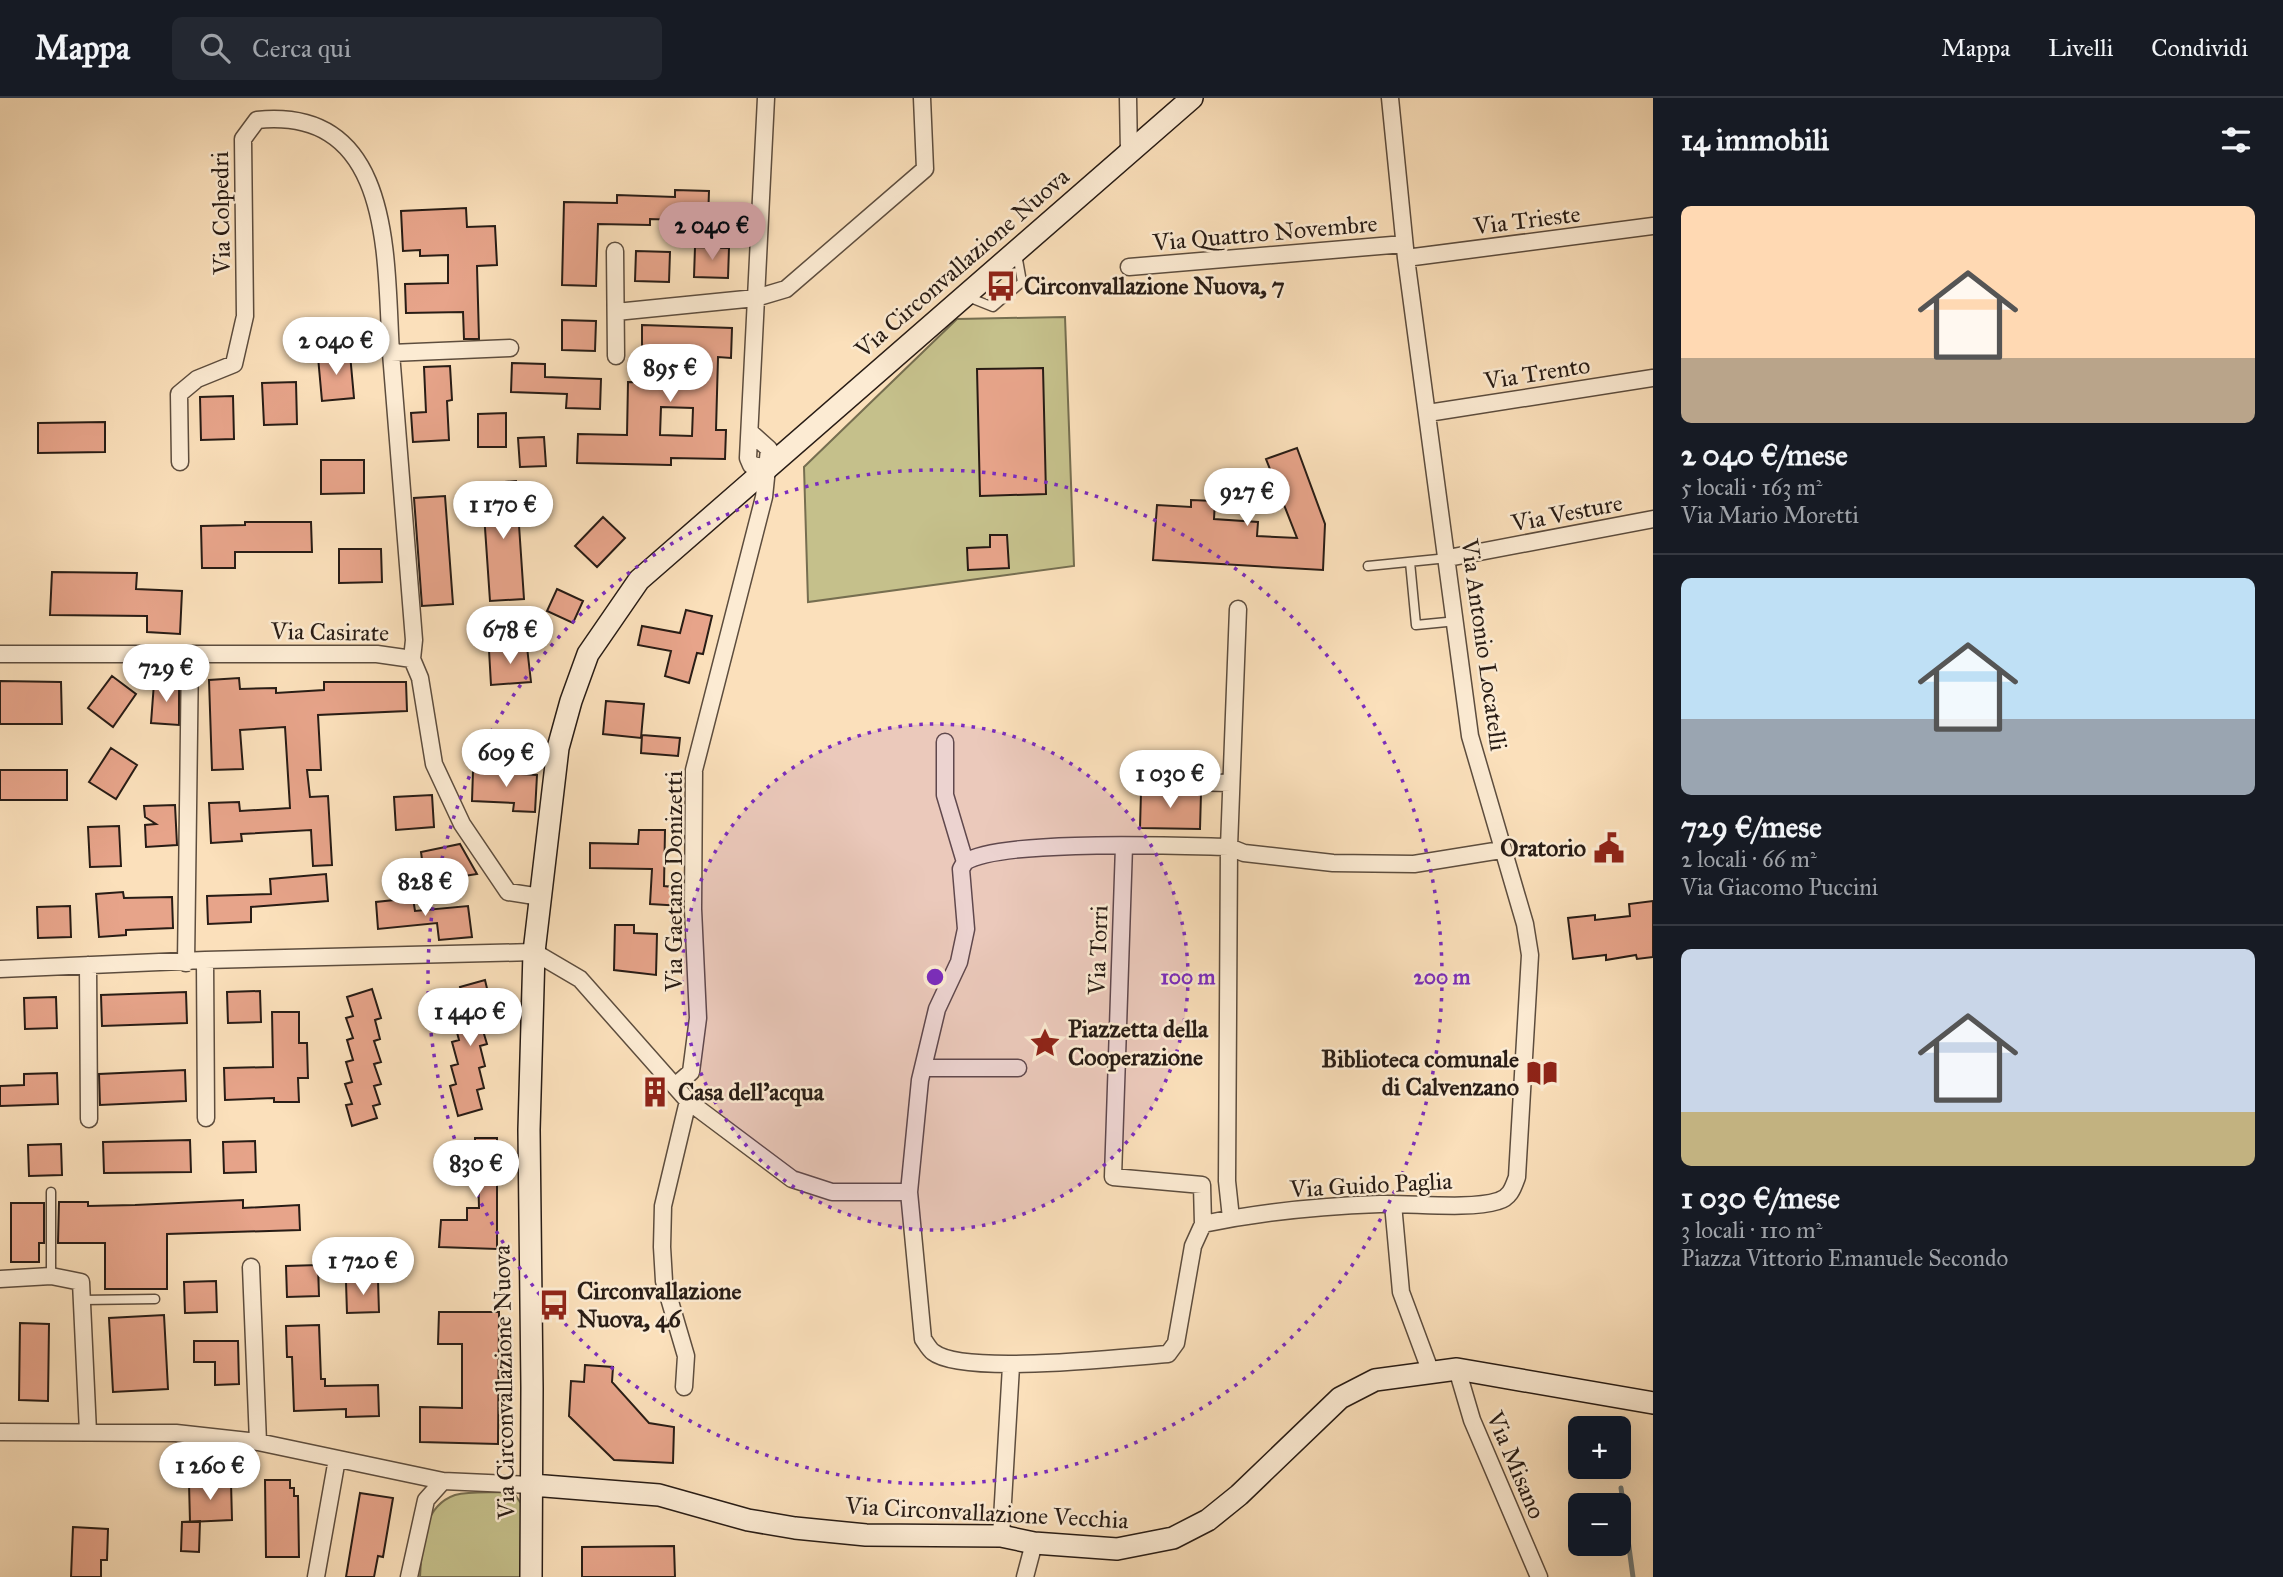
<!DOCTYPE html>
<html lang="it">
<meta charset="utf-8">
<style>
body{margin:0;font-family:"IM FELL Great Primer",serif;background:#242831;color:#f1f3f6;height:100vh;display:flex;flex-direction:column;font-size:26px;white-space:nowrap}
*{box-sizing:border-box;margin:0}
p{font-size:23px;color:#9ea1a6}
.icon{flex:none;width:38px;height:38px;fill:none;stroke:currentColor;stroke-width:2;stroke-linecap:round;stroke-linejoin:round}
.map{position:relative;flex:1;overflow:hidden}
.drawer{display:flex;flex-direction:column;background:#171b24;width:630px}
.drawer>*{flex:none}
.buttons{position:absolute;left:1568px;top:1318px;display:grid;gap:14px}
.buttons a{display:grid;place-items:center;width:63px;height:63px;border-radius:10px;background:#171b24;box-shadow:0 7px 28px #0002;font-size:35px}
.price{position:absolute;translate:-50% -60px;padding:0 16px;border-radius:24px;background:#fff;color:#222;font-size:23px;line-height:46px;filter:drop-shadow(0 2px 4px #0008)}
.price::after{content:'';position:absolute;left:50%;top:42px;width:21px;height:16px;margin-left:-10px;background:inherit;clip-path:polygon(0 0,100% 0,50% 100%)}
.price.active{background:#c59692;color:#111}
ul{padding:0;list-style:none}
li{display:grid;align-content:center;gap:14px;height:371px;padding:0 28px}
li+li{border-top:2px solid #363941}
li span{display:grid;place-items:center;height:217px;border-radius:10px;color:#555}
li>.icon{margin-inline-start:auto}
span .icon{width:126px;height:126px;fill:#fffc;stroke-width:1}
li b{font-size:30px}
h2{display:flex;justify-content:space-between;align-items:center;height:84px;padding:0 28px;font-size:30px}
header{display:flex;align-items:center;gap:42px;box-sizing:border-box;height:98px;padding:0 35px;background:#171b24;border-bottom:2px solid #363941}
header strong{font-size:33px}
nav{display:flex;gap:38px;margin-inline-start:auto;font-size:24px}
.search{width:490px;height:63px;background:#242831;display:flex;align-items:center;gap:18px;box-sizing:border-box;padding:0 24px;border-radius:10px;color:#9ea1a6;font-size:26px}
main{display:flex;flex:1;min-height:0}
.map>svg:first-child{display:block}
.green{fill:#c5c08b;stroke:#766e50;stroke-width:2}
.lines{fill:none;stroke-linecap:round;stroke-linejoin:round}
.stream{stroke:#727b79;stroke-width:5}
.building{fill:#e7a48a;stroke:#281c15;stroke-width:2;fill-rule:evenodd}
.lane-casing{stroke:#5d4d3e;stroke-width:11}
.street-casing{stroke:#5d4d3e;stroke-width:19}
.secondary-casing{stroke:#281c15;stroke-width:24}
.lane{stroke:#fcebd3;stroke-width:8}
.street{stroke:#fcebd3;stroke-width:16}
.secondary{stroke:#fcebd3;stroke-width:21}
.ring{fill:none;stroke:#7b2cbf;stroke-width:3.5;stroke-dasharray:3.5 7}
.labels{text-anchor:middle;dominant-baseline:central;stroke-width:5;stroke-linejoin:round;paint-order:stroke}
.street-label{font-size:24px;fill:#281c15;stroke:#fcebd3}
.poi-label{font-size:24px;font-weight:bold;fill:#281c15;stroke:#fcebd3;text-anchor:start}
.centre{fill:#7b2cbf;stroke:#fcebd3;stroke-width:3.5}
.ring-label{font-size:21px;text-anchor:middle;font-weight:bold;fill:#7b2cbf;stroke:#fcebd3;stroke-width:5;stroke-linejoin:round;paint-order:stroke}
</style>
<header>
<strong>Mappa</strong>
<div class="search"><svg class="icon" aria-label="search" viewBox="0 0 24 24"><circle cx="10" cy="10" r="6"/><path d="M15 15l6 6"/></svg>Cerca qui</div>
<nav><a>Mappa</a><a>Livelli</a><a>Condividi</a></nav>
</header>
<main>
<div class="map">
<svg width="1653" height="1479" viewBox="0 0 1653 1479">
<rect width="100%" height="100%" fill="#fbe0bb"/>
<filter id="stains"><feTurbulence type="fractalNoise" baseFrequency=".00286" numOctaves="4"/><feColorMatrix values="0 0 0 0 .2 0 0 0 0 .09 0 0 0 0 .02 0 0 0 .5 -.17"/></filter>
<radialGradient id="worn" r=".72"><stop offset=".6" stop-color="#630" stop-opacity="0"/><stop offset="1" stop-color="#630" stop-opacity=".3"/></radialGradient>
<!-- green -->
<path class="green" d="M 1065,219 L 1074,468 L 808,504 L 804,369 L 957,221 Z
M 506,1394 L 516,1398 L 522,1407 L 522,1479 L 420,1479 C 422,1449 421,1409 455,1397 C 470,1393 490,1395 506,1394 Z"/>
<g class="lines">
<!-- stream -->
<path class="stream" d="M 1621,1390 L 1633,1479"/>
</g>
<!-- building -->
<path class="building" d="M 675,92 L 709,93 L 708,123 L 650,121 L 650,127 L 598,126 L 596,188 L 562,187 L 564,104 L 617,105 L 617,97 L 675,99 Z
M 466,110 L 467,129 L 495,128 L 497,167 L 477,168 L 479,241 L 464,241 L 463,214 L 406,215 L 405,186 L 448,185 L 448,157 L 420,158 L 420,152 L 403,153 L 401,113 Z
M 695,149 L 729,150 L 728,180 L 694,179 Z
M 636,153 L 670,154 L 669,184 L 635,183 Z
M 562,222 L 596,223 L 595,253 L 562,252 Z
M 642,227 L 732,230 L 731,260 L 718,259 L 716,332 L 726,332 L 725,361 L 671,360 L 671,367 L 577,365 L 578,336 L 627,337 L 628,284 L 684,285 L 684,258 L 642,257 ZM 661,309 L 693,310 L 692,338 L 660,337 Z
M 350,256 L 354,300 L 322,303 L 318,259 Z
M 512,265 L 545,266 L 545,279 L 601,281 L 600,311 L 566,310 L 567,296 L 511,294 Z
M 450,268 L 452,302 L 447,303 L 449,342 L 413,344 L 411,315 L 426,314 L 424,269 Z
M 1043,270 L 1046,396 L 980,398 L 977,271 Z
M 296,284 L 297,326 L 264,327 L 262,285 Z
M 233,298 L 234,341 L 201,342 L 200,299 Z
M 506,315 L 506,349 L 478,349 L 478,316 Z
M 105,324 L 105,354 L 38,355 L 38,325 Z
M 544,339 L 546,368 L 520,369 L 518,340 Z
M 1297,350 L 1325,426 L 1323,472 L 1153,462 L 1157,407 L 1191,409 L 1191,402 L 1215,403 L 1214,421 L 1258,424 L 1257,438 L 1297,440 L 1266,361 Z
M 321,362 L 364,362 L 364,395 L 321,396 Z
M 516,383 L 524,501 L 490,503 L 482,386 Z
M 445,398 L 453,506 L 422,508 L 414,400 Z
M 603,419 L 625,440 L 597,469 L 575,448 Z
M 245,424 L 311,424 L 312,454 L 235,454 L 235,470 L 202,470 L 201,428 L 245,427 Z
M 990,437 L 1007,437 L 1009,470 L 968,472 L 967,450 L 990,449 Z
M 339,451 L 381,451 L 382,484 L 339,485 Z
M 52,474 L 137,475 L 136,491 L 182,493 L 180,536 L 147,534 L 147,518 L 50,517 Z
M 557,491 L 583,503 L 573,525 L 547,513 Z
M 686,512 L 712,518 L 703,556 L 697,555 L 689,585 L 665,578 L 671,553 L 638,547 L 642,528 L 680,535 Z
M 527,549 L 531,584 L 491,587 L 489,552 Z
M 112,578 L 136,596 L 113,629 L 88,610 Z
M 239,580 L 240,591 L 276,590 L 276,595 L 324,592 L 324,584 L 406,584 L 407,613 L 318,617 L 321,672 L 307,672 L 310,699 L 328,698 L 332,767 L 313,768 L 311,732 L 241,736 L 242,743 L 211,745 L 209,705 L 239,704 L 240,713 L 290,710 L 285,629 L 240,632 L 243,671 L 212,672 L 209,582 Z
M 0,583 L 61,584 L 62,626 L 0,626 Z
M 154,585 L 179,587 L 179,627 L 151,625 Z
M 606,603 L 644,606 L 641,640 L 603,636 Z
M 642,637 L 680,640 L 678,658 L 641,655 Z
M 111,650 L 137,667 L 116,701 L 89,684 Z
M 0,672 L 67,672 L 67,702 L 0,702 Z
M 473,673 L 537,677 L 535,714 L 513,713 L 514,705 L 472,703 Z
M 1141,694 L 1201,695 L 1200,731 L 1140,730 Z
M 432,697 L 434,729 L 396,732 L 394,699 Z
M 175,707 L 177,747 L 146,749 L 145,727 L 156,726 L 145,719 L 144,708 Z
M 119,728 L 121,768 L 90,769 L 88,729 Z
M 639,732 L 665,732 L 664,788 L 683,790 L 683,808 L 650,806 L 652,771 L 590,770 L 590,745 L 638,746 Z
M 460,746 L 477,776 L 425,784 L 421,754 Z
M 326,776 L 328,803 L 251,809 L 251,824 L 208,826 L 207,798 L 271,796 L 270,781 Z
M 123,794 L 124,800 L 172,799 L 173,830 L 126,832 L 126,837 L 99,839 L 96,796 Z
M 413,800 L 415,813 L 468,808 L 472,839 L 439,842 L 437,825 L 378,831 L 376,804 Z
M 1653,803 L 1653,859 L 1637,861 L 1636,857 L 1606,862 L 1606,857 L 1573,861 L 1568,820 L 1595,817 L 1595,822 L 1630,818 L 1629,806 Z
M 70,808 L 71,839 L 38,840 L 37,809 Z
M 615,827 L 634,827 L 634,835 L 657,836 L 656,877 L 614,872 Z
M 485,882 L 490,903 L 483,905 L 488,924 L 481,926 L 487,946 L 480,948 L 485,968 L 479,970 L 484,990 L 477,992 L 482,1011 L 458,1018 L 450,988 L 456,986 L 451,968 L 458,966 L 452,944 L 459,942 L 454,923 L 461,921 L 456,902 L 463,901 L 460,889 Z
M 372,891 L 381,920 L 375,922 L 380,941 L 374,943 L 381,964 L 374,966 L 381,986 L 374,988 L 380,1006 L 373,1008 L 377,1020 L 352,1028 L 346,1007 L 352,1006 L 345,986 L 352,984 L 346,964 L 353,962 L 347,942 L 353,940 L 346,920 L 353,918 L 347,899 Z
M 260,893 L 261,924 L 228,925 L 227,894 Z
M 186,894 L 187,925 L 102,928 L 101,897 Z
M 56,899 L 57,930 L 25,931 L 24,900 Z
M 272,914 L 299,914 L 299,945 L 307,945 L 308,980 L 298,980 L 299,1004 L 274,1004 L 274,1000 L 225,1002 L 224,970 L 273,969 Z
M 185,972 L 186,1003 L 100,1007 L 99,976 Z
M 57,975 L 58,1006 L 0,1008 L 0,988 L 24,987 L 24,976 Z
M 475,1040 L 497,1040 L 497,1151 L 439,1149 L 441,1122 L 467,1122 L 467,1110 L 479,1110 L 478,1072 L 455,1071 L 455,1047 L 475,1047 Z
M 190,1042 L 191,1074 L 104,1075 L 103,1044 Z
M 255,1043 L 256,1074 L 224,1075 L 223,1044 Z
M 61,1046 L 62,1077 L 29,1078 L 28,1047 Z
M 243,1102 L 243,1110 L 299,1107 L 300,1132 L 167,1136 L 167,1191 L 105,1191 L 105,1145 L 58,1145 L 59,1104 L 88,1104 L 88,1108 L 135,1107 Z
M 11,1105 L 44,1105 L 44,1145 L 39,1145 L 39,1164 L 11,1164 Z
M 318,1167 L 319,1198 L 287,1199 L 286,1168 Z
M 216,1183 L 217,1214 L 185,1215 L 184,1184 Z
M 378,1183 L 379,1214 L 347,1215 L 346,1184 Z
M 439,1214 L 499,1214 L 498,1346 L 420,1344 L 420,1309 L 462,1310 L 462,1246 L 438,1246 Z
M 164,1217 L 168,1291 L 113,1294 L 109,1220 Z
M 20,1225 L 49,1226 L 48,1303 L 19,1302 Z
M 319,1227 L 321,1281 L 325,1281 L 325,1288 L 378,1287 L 379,1318 L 346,1319 L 346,1311 L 294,1313 L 292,1259 L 287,1259 L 286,1228 Z
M 194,1243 L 238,1243 L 239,1286 L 215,1287 L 215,1264 L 194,1264 Z
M 585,1267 L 613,1269 L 612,1284 L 649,1325 L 674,1329 L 673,1365 L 614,1362 L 569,1318 L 571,1283 L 584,1284 Z
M 265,1382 L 290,1382 L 290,1390 L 294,1390 L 294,1398 L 298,1398 L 299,1459 L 266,1459 Z
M 231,1384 L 232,1422 L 190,1424 L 189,1385 Z
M 360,1395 L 393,1400 L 383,1459 L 378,1458 L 374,1479 L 346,1479 Z
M 200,1423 L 199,1454 L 181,1453 L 182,1424 Z
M 73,1429 L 108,1431 L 107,1462 L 101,1462 L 101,1479 L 71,1479 Z
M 674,1448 L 675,1479 L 582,1479 L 582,1449 Z"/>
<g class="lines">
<!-- lane casing -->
<g class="lane-casing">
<path id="lane" d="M 968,199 L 993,209 L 1022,184 L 1017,156
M 1410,464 L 1416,527 L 1457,523
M 1368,468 L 1448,460
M 51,1178 L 51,1094
M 82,1202 L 155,1201"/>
</g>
<!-- street casing -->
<g class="street-casing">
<path id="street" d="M 1128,0 L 1129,55
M 615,153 L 616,258
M 1406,160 L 1653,128
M 1129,169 L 1404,146
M 616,214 L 756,200 L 786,191 L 925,71 L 922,0
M 510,250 L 391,255 L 414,542 L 412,561 L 420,580 L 434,666 L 462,726 L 508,794 L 541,799
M 1428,315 L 1653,280
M 180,364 L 179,296 L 197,281 L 234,266 L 245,218 L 243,41 L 257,22 C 395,8 385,162 391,255
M 766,369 L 751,367 L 748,360 L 766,0
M 1448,460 L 1653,421
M 0,556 L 377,556 L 412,561
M 945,644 L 945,697 L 965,764
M 1138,683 L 1231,685
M 965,764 L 961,771 L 966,831 L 959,864 L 937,911 L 920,982 L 909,1094 L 923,1241 C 926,1245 929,1251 933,1254 C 963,1278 1125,1259 1168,1256 L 1176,1245 L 1193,1148 L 1203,1126 L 1202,1087 L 1113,1079 L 1124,748
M 965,764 C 1001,741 1178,748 1229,749 L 1244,755 L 1333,765 L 1414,766 L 1501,752
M 205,862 L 206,1020
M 186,865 L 190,556
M 88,867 L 89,1021
M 0,871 L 205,862 L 534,854 L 580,881 L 688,1003 L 792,1081 L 832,1094 L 909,1094
M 923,970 L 1018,970
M 675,988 L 691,974 L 698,920 L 693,811 L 694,672 L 764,399 L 769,351 L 750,334
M 1393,1106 L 1401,1194 L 1430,1272
M 1231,1120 L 1227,1083 L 1229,749 L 1238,511
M 1203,1126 C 1261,1114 1321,1108 1380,1106 C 1413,1105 1469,1112 1498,1103 C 1510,1100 1513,1090 1517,1079 L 1530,857 L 1525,826 L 1470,638 L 1406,160 L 1390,0
M 251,1169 L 258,1344
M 0,1181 L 51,1178 L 81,1184 L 88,1334
M 1457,1271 L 1472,1322 L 1539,1479
M 684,1289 L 686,1258 L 664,1183 L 662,1149 L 663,1108 L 688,1003
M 0,1334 L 176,1335 L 258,1344 L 443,1383
M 1001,1438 L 1011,1268
M 316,1479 L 337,1361
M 409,1479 L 426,1402 L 443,1383 L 532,1387
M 1025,1479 L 1034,1445"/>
</g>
<!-- secondary casing -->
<g class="secondary-casing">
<path id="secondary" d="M 532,1387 L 659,1397 L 748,1422 L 795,1430 L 866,1437 L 1001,1438 L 1034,1445 L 1117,1451 L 1173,1440 L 1208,1422 L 1239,1397 L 1340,1300 L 1375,1282 L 1457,1271 L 1653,1305
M 531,1479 L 532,1290 L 529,1032 L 534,854 L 558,650 L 571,603 L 588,556 L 639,482 L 1192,0"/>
</g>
<!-- lane -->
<use href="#lane" class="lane"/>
<!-- street -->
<use href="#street" class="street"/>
<!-- secondary -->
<use href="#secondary" class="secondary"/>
</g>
<!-- distance rings -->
<circle cx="935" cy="879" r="253" fill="#7b2cbf" fill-opacity=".12"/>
<g class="ring">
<circle cx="935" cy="879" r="253"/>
<circle cx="935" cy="879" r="507"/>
</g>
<!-- icons -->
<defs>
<g id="bus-bare" transform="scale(2.415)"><path d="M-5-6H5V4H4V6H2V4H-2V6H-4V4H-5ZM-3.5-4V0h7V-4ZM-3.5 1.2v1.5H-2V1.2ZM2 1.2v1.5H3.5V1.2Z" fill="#8f2418" stroke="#fcebd3" stroke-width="2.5" paint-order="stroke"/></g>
<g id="civic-bare" transform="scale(2.415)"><path d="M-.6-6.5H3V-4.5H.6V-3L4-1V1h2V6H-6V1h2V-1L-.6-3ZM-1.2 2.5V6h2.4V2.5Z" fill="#8f2418" stroke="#fcebd3" stroke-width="2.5" paint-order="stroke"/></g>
<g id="sight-bare" transform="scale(2.415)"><path d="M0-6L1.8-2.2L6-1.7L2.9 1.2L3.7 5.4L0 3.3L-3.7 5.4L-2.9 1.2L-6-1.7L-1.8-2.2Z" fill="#8f2418" stroke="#fcebd3" stroke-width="2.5" paint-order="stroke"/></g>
<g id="library-bare" transform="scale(2.415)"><path d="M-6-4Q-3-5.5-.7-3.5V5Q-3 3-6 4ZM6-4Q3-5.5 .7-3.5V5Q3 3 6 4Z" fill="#8f2418" stroke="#fcebd3" stroke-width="2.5" paint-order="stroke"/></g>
<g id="building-bare" transform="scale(2.415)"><path d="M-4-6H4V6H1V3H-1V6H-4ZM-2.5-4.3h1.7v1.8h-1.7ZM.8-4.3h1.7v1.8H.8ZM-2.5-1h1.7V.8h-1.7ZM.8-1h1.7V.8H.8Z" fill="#8f2418" stroke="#fcebd3" stroke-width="2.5" paint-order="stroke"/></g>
</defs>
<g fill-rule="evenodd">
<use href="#bus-bare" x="1001" y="188"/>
<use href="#civic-bare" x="1609" y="750"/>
<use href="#sight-bare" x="1045" y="945"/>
<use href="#library-bare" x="1542" y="975"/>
<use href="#building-bare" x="655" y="994"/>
<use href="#bus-bare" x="554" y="1207"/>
</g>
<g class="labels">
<!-- street labels -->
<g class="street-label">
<text transform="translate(221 115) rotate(-91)">Via Colpedri</text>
<text transform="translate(1527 122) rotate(-7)">Via Trieste</text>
<text transform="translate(1265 135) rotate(-5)">Via Quattro Novembre</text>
<text transform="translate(962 165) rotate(-41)">Via Circonvallazione Nuova</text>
<text transform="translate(1537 275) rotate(-9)">Via Trento</text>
<text transform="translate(1567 415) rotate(-11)">Via Vesture</text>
<text transform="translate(330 534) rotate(1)">Via Casirate</text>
<text transform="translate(1484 547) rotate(82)">Via Antonio Locatelli</text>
<text transform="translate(674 783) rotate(-90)">Via Gaetano Donizetti</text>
<text transform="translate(1098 852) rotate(-88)">Via Torri</text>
<text transform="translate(1371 1087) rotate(-3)">Via Guido Paglia</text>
<text transform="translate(504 1284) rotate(-91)">Via Circonvallazione Nuova</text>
<text transform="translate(1516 1367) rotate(67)">Via Misano</text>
<text transform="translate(987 1415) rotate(3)">Via Circonvallazione Vecchia</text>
</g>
<!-- poi labels -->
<g class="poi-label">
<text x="1024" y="188">Circonvallazione Nuova, 7</text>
<text x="1586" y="750" text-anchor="end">Oratorio</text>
<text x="1068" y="931">Piazzetta della<tspan x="1068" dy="28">Cooperazione</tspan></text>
<text x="1519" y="961" text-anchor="end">Biblioteca comunale<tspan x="1519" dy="28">di Calvenzano</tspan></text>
<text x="678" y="994">Casa dell'acqua</text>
<text x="577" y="1193">Circonvallazione<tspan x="577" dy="28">Nuova, 46</tspan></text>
</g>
</g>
<circle cx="935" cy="879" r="10" class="centre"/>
<g class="ring-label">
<text x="1188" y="886">100 m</text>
<text x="1442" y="886">200 m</text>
</g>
<rect width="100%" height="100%" filter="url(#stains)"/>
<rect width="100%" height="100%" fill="url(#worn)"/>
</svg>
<div class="buttons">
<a>+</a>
<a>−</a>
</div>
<b class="price active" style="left:712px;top:164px">2 040 €</b>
<b class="price" style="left:336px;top:279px">2 040 €</b>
<b class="price" style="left:670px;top:306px">895 €</b>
<b class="price" style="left:1247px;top:430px">927 €</b>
<b class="price" style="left:503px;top:443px">1 170 €</b>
<b class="price" style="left:510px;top:568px">678 €</b>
<b class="price" style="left:166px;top:606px">729 €</b>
<b class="price" style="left:506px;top:691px">609 €</b>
<b class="price" style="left:1170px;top:712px">1 030 €</b>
<b class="price" style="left:425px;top:820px">828 €</b>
<b class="price" style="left:470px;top:950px">1 440 €</b>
<b class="price" style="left:476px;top:1102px">830 €</b>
<b class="price" style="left:363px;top:1199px">1 720 €</b>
<b class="price" style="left:210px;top:1404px">1 260 €</b>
</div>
<section class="drawer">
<h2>14 immobili<svg class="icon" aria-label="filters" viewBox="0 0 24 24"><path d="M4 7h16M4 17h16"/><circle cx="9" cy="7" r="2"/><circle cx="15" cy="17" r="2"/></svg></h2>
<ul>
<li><span style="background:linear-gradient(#ffd9b3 70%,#b9a48a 0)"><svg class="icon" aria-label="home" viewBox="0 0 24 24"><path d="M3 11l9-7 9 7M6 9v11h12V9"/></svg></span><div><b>2 040 €/mese</b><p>5 locali · 163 m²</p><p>Via Mario Moretti</p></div></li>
<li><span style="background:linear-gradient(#bfe0f5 65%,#9aa5b1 0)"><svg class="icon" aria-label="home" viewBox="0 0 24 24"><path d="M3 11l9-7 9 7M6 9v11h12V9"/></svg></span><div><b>729 €/mese</b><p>2 locali · 66 m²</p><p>Via Giacomo Puccini</p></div></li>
<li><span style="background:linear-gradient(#c9d6e8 75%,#c2b280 0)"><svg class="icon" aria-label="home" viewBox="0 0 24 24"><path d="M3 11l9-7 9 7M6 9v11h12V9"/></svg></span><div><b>1 030 €/mese</b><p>3 locali · 110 m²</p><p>Piazza Vittorio Emanuele Secondo</p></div></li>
</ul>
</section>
</main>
